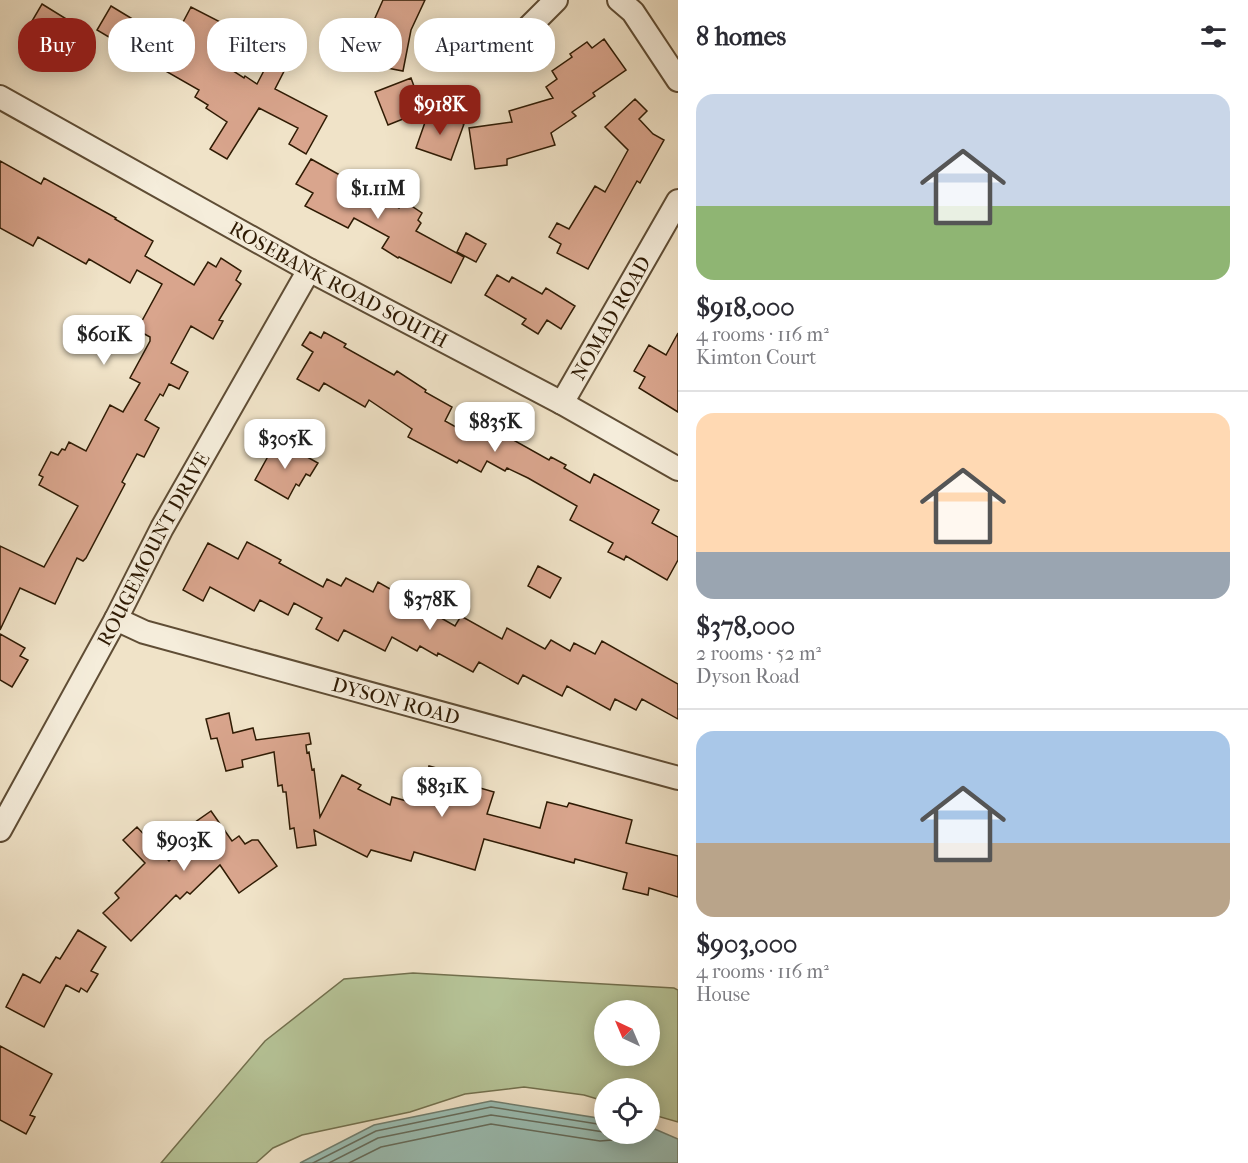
<!DOCTYPE html>
<meta charset="utf-8">
<style>
body{margin:0;font-family:"IM FELL French Canon",serif;background:#f7f7f7;color:#2b2b33;height:100vh;display:flex;flex-direction:column;font-size:22px;white-space:nowrap}
*{box-sizing:border-box;margin:0}
p{font-size:20px;color:#7c7c81}
.icon{flex:none;width:33px;height:33px;fill:none;stroke:currentColor;stroke-width:2;stroke-linecap:round;stroke-linejoin:round}
.map{position:relative;flex:1;overflow:hidden}
.side{display:flex;flex-direction:column;background:#fff;width:570px}
.side>*{flex:none}
.guide{position:absolute;left:18px;top:18px;width:570px;height:54px;display:flex;gap:12px}
.needle{width:39px;rotate:316deg}
.tools{position:absolute;left:594px;top:1000px;display:grid;gap:12px}
.tools a{display:grid;place-items:center;width:66px;height:66px;border-radius:50%;background:#fff;box-shadow:0 3px 15px #0003;font-size:30px}
.price{position:absolute;translate:-50% -51px;padding:0 14px;border-radius:12px;background:#fff;color:#222;font-size:20px;line-height:39px;filter:drop-shadow(0 2px 3px #0008)}
.price::after{content:'';position:absolute;left:50%;top:36px;width:18px;height:14px;margin-left:-9px;background:inherit;clip-path:polygon(0 0,100% 0,50% 100%)}
.price.on{background:#8f2418;color:#fff}
ul{padding:0;list-style:none}
li{display:grid;align-content:center;gap:12px;height:318px;padding:0 18px}
li+li{border-top:2px solid #e1e1e2}
li span{display:grid;place-items:center;height:186px;border-radius:18px;color:#555}
li>.icon{margin-inline-start:auto}
span .icon{width:108px;height:108px;fill:#fffc;stroke-width:1}
li b{font-size:26px}
h2{display:flex;justify-content:space-between;align-items:center;height:72px;padding:0 18px;font-size:26px}
.chip{padding:0 21px;border-radius:24px;background:#fff;box-shadow:0 3px 15px #0003;font-size:21px;line-height:54px}
.chip.on{background:#8f2418;color:#fff}
main{display:flex;flex:1;min-height:0}
.map>svg:first-child{display:block}
.green{fill:#b6c498;stroke:#72704e;stroke-width:1.5;fill-rule:evenodd}
.water{fill:#9abeb4;stroke:#6f7d6e;stroke-width:1.5}
.lines{fill:none;stroke-linecap:round;stroke-linejoin:round}
.shore{stroke:#646c5c;stroke-width:1.5}
.building{fill:#d9a58d;stroke:#2f1b04;stroke-width:1.5}
.street-casing{stroke:#5f4d35;stroke-width:26}
.street{stroke:#f5eddb;stroke-width:22}
.labels{text-anchor:middle;dominant-baseline:central;stroke-width:6;stroke-linejoin:round;paint-order:stroke}
.street-label{font-size:20px;fill:#2f1b04;stroke:#f5eddb}
</style>
<main>
<div class="map">
<svg width="678" height="1163" viewBox="0 0 678 1163">
<rect width="100%" height="100%" fill="#f0e3c8"/>
<filter id="stains"><feTurbulence type="fractalNoise" baseFrequency=".00333" numOctaves="4"/><feColorMatrix values="0 0 0 0 .2 0 0 0 0 .09 0 0 0 0 .02 0 0 0 .5 -.17"/></filter>
<radialGradient id="worn" r=".72"><stop offset=".6" stop-color="#630" stop-opacity="0"/><stop offset="1" stop-color="#630" stop-opacity=".3"/></radialGradient>
<!-- green -->
<path class="green" d="M 413,973 L 674,988 L 678,990 L 678,1122 L 650,1114 L 650,1089 L 604,1089 L 604,1101 L 584,1095 L 524,1087 L 465,1094 L 410,1112 L 302,1135 L 273,1148 L 256,1163 L 161,1163 L 265,1041 L 344,979 ZM 604,1011 L 650,1011 L 650,1056 L 604,1056 Z"/>
<!-- water -->
<path class="water" d="M 491,1101 L 604,1119 L 604,1134 L 650,1134 L 650,1127 L 678,1139 L 678,1163 L 300,1163 L 374,1125 Z"/>
<g class="lines">
<!-- shore -->
<path class="shore" d="M 313,1163 L 376,1131 L 491,1107 L 604,1125
M 329,1163 L 378,1138 L 491,1115 L 604,1132
M 349,1163 L 381,1147 L 491,1124 L 600,1141 L 612,1140 L 620,1134"/>
</g>
<!-- building -->
<path class="building" d="M 383,0 L 425,0 L 411,30 L 403,71 L 366,64 L 375,18 Z
M 42,4 L 68,20 L 51,48 L 25,33 Z
M 111,6 L 172,43 L 191,7 L 230,27 L 213,58 L 244,78 L 245,76 L 257,84 L 282,36 L 298,44 L 275,89 L 327,116 L 306,154 L 289,144 L 298,128 L 259,108 L 227,159 L 210,149 L 227,122 L 206,108 L 208,105 L 195,97 L 199,90 L 162,69 L 168,57 L 141,41 L 134,52 L 97,30 Z
M 604,39 L 626,70 L 593,93 L 595,96 L 572,112 L 576,116 L 551,133 L 555,145 L 507,159 L 507,165 L 475,169 L 469,128 L 512,122 L 509,111 L 553,98 L 546,87 L 557,79 L 552,71 L 572,57 L 570,54 L 587,42 L 592,48 Z
M 411,78 L 423,111 L 388,125 L 375,92 Z
M 635,99 L 647,111 L 639,119 L 653,134 L 664,140 L 640,183 L 637,181 L 588,269 L 557,253 L 561,244 L 549,237 L 557,223 L 569,229 L 595,186 L 605,192 L 628,150 L 605,127 Z
M 429,111 L 464,124 L 451,160 L 416,148 Z
M 311,159 L 399,208 L 404,201 L 422,213 L 418,220 L 421,223 L 416,231 L 464,257 L 451,283 L 399,257 L 398,258 L 382,248 L 389,237 L 354,218 L 348,228 L 305,206 L 313,193 L 296,184 Z
M 0,161 L 41,184 L 44,178 L 116,218 L 115,219 L 153,241 L 145,256 L 194,285 L 208,262 L 216,267 L 221,258 L 241,271 L 236,280 L 241,284 L 219,320 L 223,321 L 213,339 L 191,326 L 171,363 L 188,372 L 179,389 L 169,384 L 163,396 L 160,394 L 145,420 L 159,428 L 144,457 L 137,454 L 122,482 L 125,484 L 86,558 L 83,561 L 77,558 L 55,604 L 20,588 L 0,630 L 0,546 L 44,567 L 78,506 L 39,485 L 43,477 L 39,475 L 51,452 L 58,455 L 62,449 L 65,450 L 69,442 L 86,451 L 110,405 L 123,412 L 140,383 L 130,378 L 150,341 L 150,337 L 137,330 L 162,284 L 137,270 L 130,283 L 89,259 L 86,264 L 38,237 L 33,246 L 0,228 Z
M 466,233 L 486,244 L 476,262 L 457,252 Z
M 497,275 L 509,282 L 512,277 L 542,294 L 546,288 L 575,306 L 561,329 L 547,320 L 538,334 L 522,324 L 526,319 L 485,295 Z
M 310,332 L 321,338 L 324,332 L 346,344 L 344,347 L 394,375 L 397,371 L 426,390 L 425,392 L 452,407 L 445,421 L 472,436 L 479,424 L 509,440 L 510,438 L 549,460 L 551,457 L 566,465 L 564,468 L 590,483 L 594,474 L 659,510 L 652,523 L 678,537 L 678,560 L 667,580 L 626,556 L 624,560 L 608,552 L 613,543 L 570,520 L 577,506 L 528,478 L 507,468 L 505,471 L 487,461 L 481,472 L 459,460 L 457,463 L 408,437 L 412,429 L 369,400 L 365,407 L 324,383 L 319,391 L 297,379 L 313,352 L 302,345 Z
M 678,333 L 678,412 L 639,388 L 645,377 L 634,371 L 649,345 L 666,355 Z
M 277,440 L 318,463 L 310,476 L 306,474 L 299,486 L 296,484 L 288,499 L 255,480 Z
M 247,542 L 281,560 L 279,563 L 323,587 L 327,579 L 341,586 L 346,578 L 373,592 L 378,582 L 455,626 L 461,616 L 502,639 L 507,628 L 545,649 L 551,640 L 570,651 L 574,643 L 595,654 L 602,641 L 678,684 L 678,719 L 642,699 L 636,710 L 615,699 L 610,710 L 567,686 L 562,696 L 523,675 L 518,684 L 479,662 L 473,672 L 438,653 L 437,656 L 420,646 L 417,651 L 392,637 L 385,651 L 344,630 L 338,641 L 316,629 L 322,618 L 294,603 L 288,615 L 260,600 L 254,611 L 210,587 L 203,601 L 183,590 L 208,543 L 238,559 Z
M 538,566 L 561,578 L 550,598 L 528,586 Z
M 0,634 L 25,648 L 20,656 L 28,660 L 12,687 L 0,680 Z
M 229,713 L 233,733 L 253,728 L 256,740 L 309,733 L 311,744 L 306,745 L 307,753 L 309,752 L 312,770 L 314,769 L 320,817 L 342,775 L 361,785 L 358,789 L 390,805 L 392,797 L 418,804 L 429,766 L 451,772 L 449,779 L 494,792 L 487,814 L 540,828 L 547,802 L 567,807 L 569,803 L 632,820 L 626,843 L 678,856 L 678,897 L 649,888 L 648,895 L 623,889 L 627,873 L 575,859 L 574,863 L 484,839 L 475,870 L 414,852 L 411,861 L 371,850 L 367,857 L 314,830 L 316,845 L 297,848 L 294,828 L 290,829 L 286,792 L 283,792 L 282,785 L 278,786 L 274,752 L 242,760 L 243,767 L 226,771 L 217,738 L 211,739 L 206,719 Z
M 211,811 L 232,841 L 239,836 L 245,844 L 252,840 L 258,840 L 277,866 L 239,893 L 220,865 L 190,894 L 187,892 L 180,899 L 176,895 L 131,941 L 103,913 L 119,898 L 115,893 L 145,863 L 123,840 L 137,827 L 169,861 L 197,834 L 191,825 Z
M 78,930 L 106,947 L 91,971 L 98,974 L 87,992 L 81,988 L 79,992 L 66,985 L 44,1027 L 6,1007 L 23,974 L 40,983 L 56,957 L 60,959 Z
M 0,1046 L 52,1074 L 30,1115 L 35,1117 L 26,1134 L 0,1120 Z"/>
<g class="lines">
<!-- street casing -->
<g class="street-casing">
<g id="street">
<path d="M 619,0 L 633,12 L 678,80"/>
<path d="M 472,53 L 507,49 L 556,0"/>
<path id="s1" d="M 0,97 L 309,270 L 562,403 L 678,469"/>
<path id="s2" d="M 562,403 L 678,201"/>
<path id="s3" d="M 116,619 L 144,632 L 678,778"/>
<path id="s4" d="M 0,830 L 116,619 L 162,528 L 309,270"/>
</g>
</g>
<!-- street -->
<use href="#street" class="street"/>
</g>
<g class="labels">
<!-- street labels -->
<g class="street-label">
<text stroke="none"><textPath href="#s1" startOffset="387">ROSEBANK ROAD SOUTH</textPath></text>
<text stroke="none"><textPath href="#s2" startOffset="98">NOMAD ROAD</textPath></text>
<text stroke="none"><textPath href="#s4" startOffset="320">ROUGEMOUNT DRIVE</textPath></text>
<text stroke="none"><textPath href="#s3" startOffset="292">DYSON ROAD</textPath></text>
</g>
</g>
<rect width="100%" height="100%" filter="url(#stains)"/>
<rect width="100%" height="100%" fill="url(#worn)"/>
</svg>
<div class="tools">
<a><svg class="needle" viewBox="-14 -14 28 28"><path d="M0-13l5 13h-10z" fill="#e53935"/><path d="M0 13l5-13h-10z" fill="#7c7c81"/></svg></a>
<a><svg class="icon" aria-label="locate" viewBox="0 0 24 24"><circle cx="12" cy="12" r="6"/><path d="M12 2v4M12 18v4M2 12h4M18 12h4"/></svg></a>
</div>
<b class="price on" style="left:440px;top:136px">$918K</b>
<b class="price" style="left:378px;top:220px">$1.11M</b>
<b class="price" style="left:104px;top:366px">$601K</b>
<b class="price" style="left:495px;top:453px">$835K</b>
<b class="price" style="left:285px;top:470px">$305K</b>
<b class="price" style="left:430px;top:631px">$378K</b>
<b class="price" style="left:442px;top:818px">$831K</b>
<b class="price" style="left:184px;top:872px">$903K</b>
<div class="guide">
<a class="chip on">Buy</a>
<a class="chip">Rent</a>
<a class="chip">Filters</a>
<a class="chip">New</a>
<a class="chip">Apartment</a>
</div>
</div>
<section class="side">
<h2>8 homes<svg class="icon" aria-label="filters" viewBox="0 0 24 24"><path d="M4 7h16M4 17h16"/><circle cx="9" cy="7" r="2"/><circle cx="15" cy="17" r="2"/></svg></h2>
<ul>
<li><span style="background:linear-gradient(#c9d6e8 60%,#8fb573 0)"><svg class="icon" aria-label="home" viewBox="0 0 24 24"><path d="M3 11l9-7 9 7M6 9v11h12V9"/></svg></span><div><b>$918,000</b><p>4 rooms · 116 m²</p><p>Kimton Court</p></div></li>
<li><span style="background:linear-gradient(#ffd9b3 75%,#9aa5b1 0)"><svg class="icon" aria-label="home" viewBox="0 0 24 24"><path d="M3 11l9-7 9 7M6 9v11h12V9"/></svg></span><div><b>$378,000</b><p>2 rooms · 52 m²</p><p>Dyson Road</p></div></li>
<li><span style="background:linear-gradient(#a9c7e8 60%,#b9a48a 0)"><svg class="icon" aria-label="home" viewBox="0 0 24 24"><path d="M3 11l9-7 9 7M6 9v11h12V9"/></svg></span><div><b>$903,000</b><p>4 rooms · 116 m²</p><p>House</p></div></li>
</ul>
</section>
</main>
